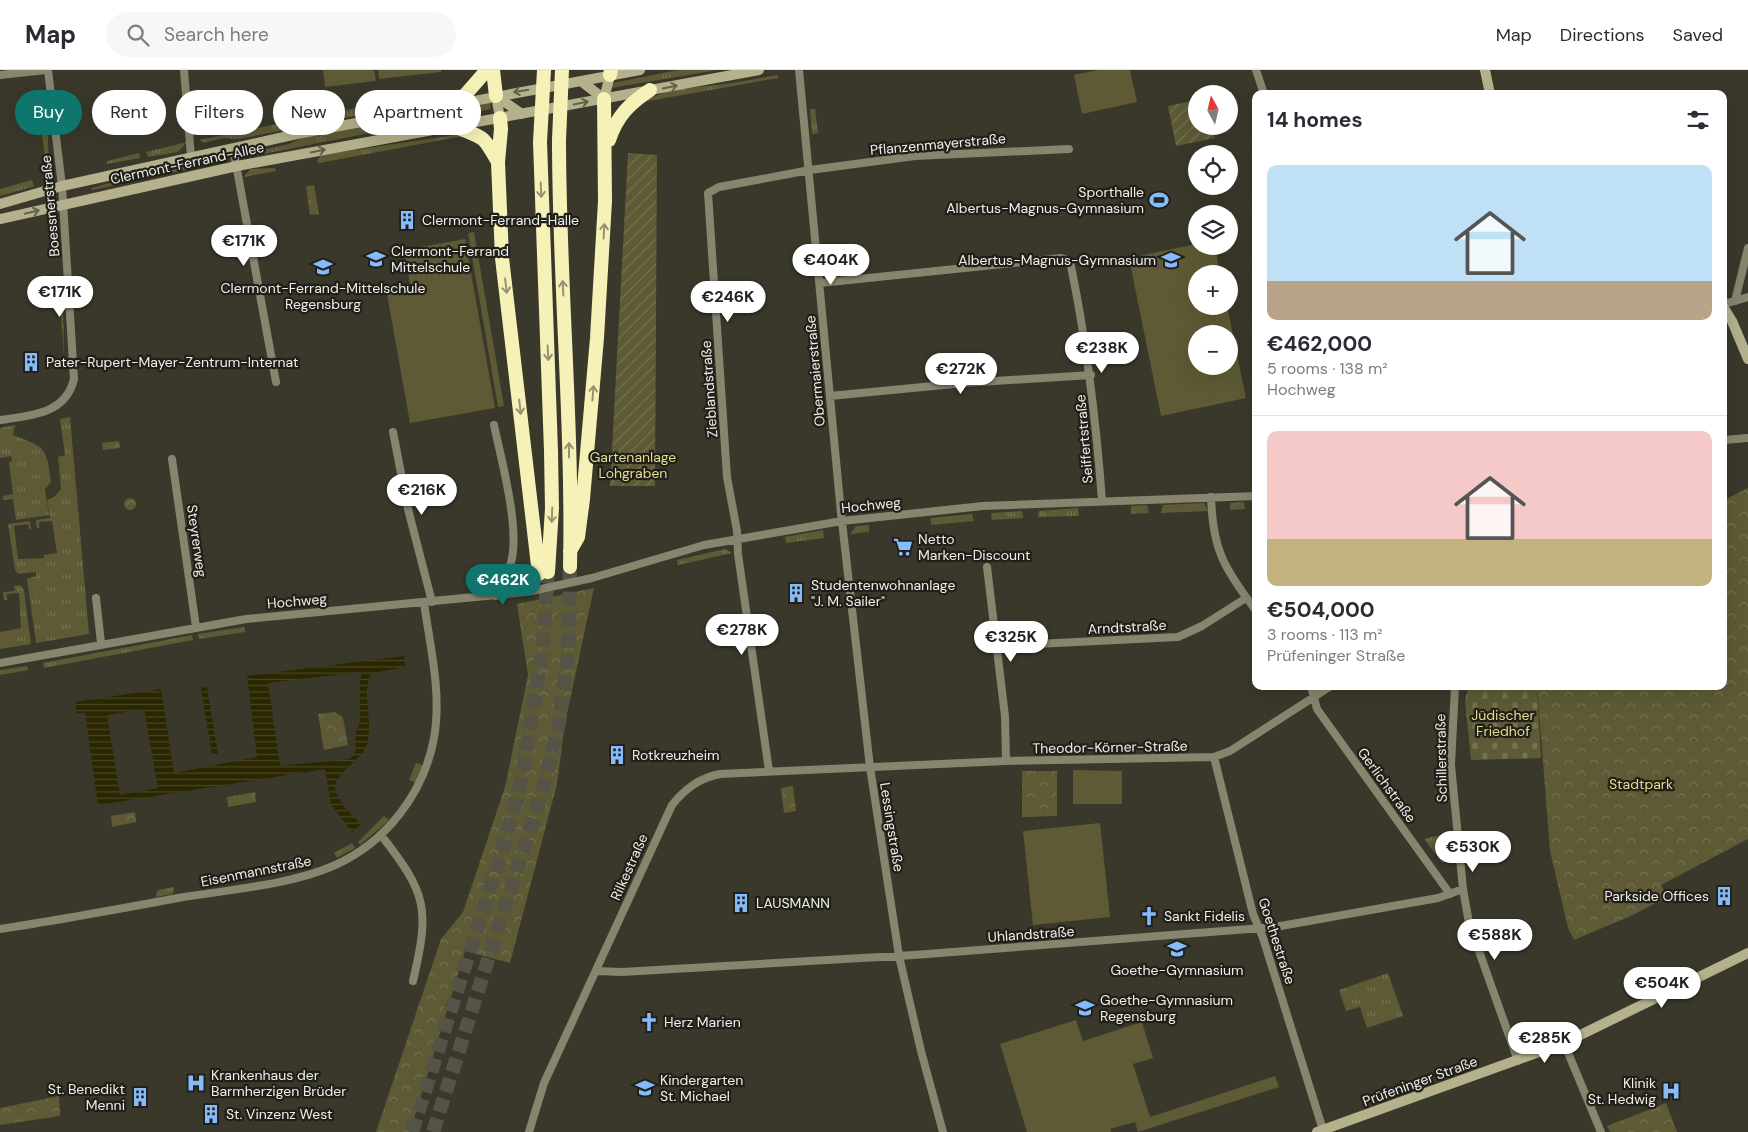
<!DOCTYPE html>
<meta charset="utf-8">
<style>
body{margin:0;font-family:"DM Sans",sans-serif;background:#f7f7f7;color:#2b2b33;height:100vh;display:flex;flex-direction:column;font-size:19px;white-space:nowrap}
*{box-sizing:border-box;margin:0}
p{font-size:16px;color:#7c7c81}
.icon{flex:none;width:28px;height:28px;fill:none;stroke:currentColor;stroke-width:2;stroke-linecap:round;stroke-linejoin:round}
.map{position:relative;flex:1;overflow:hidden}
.details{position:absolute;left:1252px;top:20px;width:475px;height:600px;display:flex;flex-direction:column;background:#fff;border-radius:10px;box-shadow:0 5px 20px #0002}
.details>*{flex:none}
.guide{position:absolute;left:15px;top:20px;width:475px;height:45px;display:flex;gap:10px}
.needle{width:32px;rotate:352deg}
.buttons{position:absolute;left:1188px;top:15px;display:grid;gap:10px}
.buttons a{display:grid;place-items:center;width:50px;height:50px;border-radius:50%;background:#fff;box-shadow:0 5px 20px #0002;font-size:25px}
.price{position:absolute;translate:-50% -42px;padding:0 11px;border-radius:18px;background:#fff;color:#222;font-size:16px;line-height:32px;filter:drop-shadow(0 1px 2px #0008)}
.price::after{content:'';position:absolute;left:50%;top:30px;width:15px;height:11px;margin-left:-8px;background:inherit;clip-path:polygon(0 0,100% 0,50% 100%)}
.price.selected{background:#0f766e;color:#fff}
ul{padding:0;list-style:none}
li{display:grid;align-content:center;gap:10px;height:265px;padding:0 15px}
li+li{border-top:1px solid #e1e1e2}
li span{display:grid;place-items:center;height:155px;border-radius:10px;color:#555}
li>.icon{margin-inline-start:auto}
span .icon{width:90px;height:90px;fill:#fffc;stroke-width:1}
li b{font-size:21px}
h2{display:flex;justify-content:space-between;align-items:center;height:60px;padding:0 15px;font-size:21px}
.chip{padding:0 18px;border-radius:22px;background:#fff;box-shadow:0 5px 20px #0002;font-size:18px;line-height:45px}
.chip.selected{background:#0f766e;color:#fff}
header{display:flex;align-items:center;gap:30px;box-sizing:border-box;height:70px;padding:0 25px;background:#fff;border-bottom:1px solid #e1e1e2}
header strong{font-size:24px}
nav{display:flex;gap:28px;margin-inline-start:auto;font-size:18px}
.search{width:350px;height:45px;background:#f7f7f7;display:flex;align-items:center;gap:12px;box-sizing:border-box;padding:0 18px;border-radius:28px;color:#7c7c81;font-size:19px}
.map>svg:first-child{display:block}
.grass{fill:url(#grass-tufts)}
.cemetery{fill:url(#cemetery-stones)}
.park{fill:url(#park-crowns)}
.garden{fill:url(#garden-furrows)}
.pitch{fill:#5d5a35;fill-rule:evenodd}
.water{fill:url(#water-rules);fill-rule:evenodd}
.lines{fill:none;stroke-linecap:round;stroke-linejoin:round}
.highway-tunnel{stroke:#545346;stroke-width:14;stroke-dasharray:14 7;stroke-linecap:butt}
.street{stroke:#87856e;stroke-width:8}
.secondary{stroke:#b4b18c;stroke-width:10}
.highway{stroke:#f6f1b7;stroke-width:14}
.highway-bridge{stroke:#f6f1b7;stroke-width:14}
.oneway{stroke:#63614d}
.oneway2{stroke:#969270}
.labels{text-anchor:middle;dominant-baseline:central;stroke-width:4.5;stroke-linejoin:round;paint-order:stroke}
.street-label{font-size:14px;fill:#f0efe6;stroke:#201f19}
.poi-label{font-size:14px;fill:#f0efe6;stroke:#201f19;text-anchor:start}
.park-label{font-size:14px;fill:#e5dd8b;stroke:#201f19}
</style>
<header>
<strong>Map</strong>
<div class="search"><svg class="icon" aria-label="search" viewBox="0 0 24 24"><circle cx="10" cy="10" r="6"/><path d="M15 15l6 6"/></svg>Search here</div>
<nav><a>Map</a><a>Directions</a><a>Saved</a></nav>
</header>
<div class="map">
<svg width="1748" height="1062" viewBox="0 0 1748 1062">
<defs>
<pattern id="grass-tufts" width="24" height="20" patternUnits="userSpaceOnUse" patternTransform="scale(1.25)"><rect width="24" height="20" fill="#5d5a35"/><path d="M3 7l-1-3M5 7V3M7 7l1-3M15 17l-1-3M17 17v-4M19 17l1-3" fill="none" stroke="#757252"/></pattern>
<pattern id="cemetery-stones" width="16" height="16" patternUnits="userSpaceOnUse" patternTransform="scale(1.25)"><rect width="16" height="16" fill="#5d5a35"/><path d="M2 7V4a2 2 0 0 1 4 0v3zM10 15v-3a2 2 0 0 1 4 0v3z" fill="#757252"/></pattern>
<pattern id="park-crowns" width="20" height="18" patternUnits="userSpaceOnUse" patternTransform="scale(1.25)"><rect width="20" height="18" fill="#5d5a35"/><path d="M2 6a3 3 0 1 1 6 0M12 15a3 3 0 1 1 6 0" fill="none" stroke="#757252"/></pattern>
<pattern id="garden-furrows" width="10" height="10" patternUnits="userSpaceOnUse" patternTransform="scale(1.25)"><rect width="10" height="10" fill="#5d5a35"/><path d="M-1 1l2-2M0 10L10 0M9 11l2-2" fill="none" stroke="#757252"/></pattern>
<pattern id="water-rules" width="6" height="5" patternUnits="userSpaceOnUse" patternTransform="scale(1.25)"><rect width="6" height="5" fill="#2a2600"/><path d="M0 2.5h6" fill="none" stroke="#494625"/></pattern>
</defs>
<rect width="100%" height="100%" fill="#39382a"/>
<!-- grass -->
<path class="grass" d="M 678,0 L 718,0 L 611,18 L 613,13 Z
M 778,5 L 778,8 L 637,33 L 671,20 L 733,13 Z
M 466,18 L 448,27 L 431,31 L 239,69 L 223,68 L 204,73 L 199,70 L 351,39 Z
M 490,32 L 491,39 L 248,87 L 253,82 L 289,74 L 304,67 Z
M 810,39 L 815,39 L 818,63 L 812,64 Z
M 47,49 L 49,96 L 46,96 L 40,51 Z
M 461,64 L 469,65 L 319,93 L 317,91 L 321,85 Z
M 187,72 L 178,82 L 148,87 L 146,82 Z
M 139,83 L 140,88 L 107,94 L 107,91 Z
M 220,86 L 229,90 L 92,120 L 92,118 L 178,94 Z
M 275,98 L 276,101 L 244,107 L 250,99 Z
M 32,110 L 34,116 L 32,117 L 0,126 L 0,119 Z
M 314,115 L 319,144 L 310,145 L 306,116 Z
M 60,233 L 63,233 L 64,285 Z
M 70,347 L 89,564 L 36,573 L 27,509 L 36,506 L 36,502 L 18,504 L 15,500 L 8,454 L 30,451 L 31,459 L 29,459 L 28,454 L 14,456 L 18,489 L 44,488 L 44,485 L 57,483 L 52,451 L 39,452 L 39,458 L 37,458 L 36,450 L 50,448 L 47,430 L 54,427 L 61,419 L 58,387 L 65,385 L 60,349 Z
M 15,355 L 13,365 C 46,378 46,376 51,412 L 45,419 L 49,445 L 16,450 L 13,429 L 3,430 L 3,426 L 13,424 L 9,392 L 12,391 L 11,386 L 0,388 L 0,358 Z
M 1244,432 L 1245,439 L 1230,440 L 1230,433 Z
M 1204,433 L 1208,441 L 1161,443 L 1163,435 Z
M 1147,435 L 1149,443 L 1131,444 L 1131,436 Z
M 1078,438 L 1079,446 L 1038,447 L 1039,441 Z
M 1022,441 L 1023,448 L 992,450 L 991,443 Z
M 972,444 L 974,451 L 931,455 L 931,448 Z
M 869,455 L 869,462 L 850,464 L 856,456 Z
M 823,460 L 824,468 L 786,473 L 785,467 Z
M 725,479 L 732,483 L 678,495 L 677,490 Z
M 20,515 L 24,520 L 31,574 L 0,579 L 0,562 L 21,558 L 19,523 L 7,524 L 7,530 L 4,530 L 3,522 L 15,521 L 14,516 Z
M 244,557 L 245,562 L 199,569 L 198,564 Z
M 192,565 L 193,570 L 44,598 L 43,593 Z
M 27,596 L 28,600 L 0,605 L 0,600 Z
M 416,693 L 423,695 L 416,713 L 409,710 Z
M 384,746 L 389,750 L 360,775 L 358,772 Z
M 1449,763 L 1449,791 L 1442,793 L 1424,769 Z
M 352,773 L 355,778 L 337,788 L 334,783 Z
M 174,817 L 173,824 L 155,827 L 158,820 Z
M 1388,903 L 1403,946 L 1367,958 L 1360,937 L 1346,941 L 1339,920 Z"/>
<!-- cemetery -->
<path class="cemetery" d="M 1469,616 L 1537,616 L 1541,688 L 1471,690 L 1465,630 Z"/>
<!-- park -->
<path class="park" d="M 119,371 L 120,378 L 103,380 L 102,373 Z
M 1748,418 L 1748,769 L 1661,815 L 1667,827 L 1633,845 L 1574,870 L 1568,858 L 1550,781 L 1537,616 L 1724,616 L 1724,430 Z
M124 434a6 6 0 1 1 12 0a6 6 0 1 1-12 0Z
M 594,518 L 565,653 L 557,714 L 510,893 L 465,881 L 410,1062 L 376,1062 L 441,869 L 463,842 L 505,717 L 528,605 L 517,534 Z
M 335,642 L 343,648 L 348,675 L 324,680 L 318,644 Z
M 1022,701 L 1057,701 L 1057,746 L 1022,747 Z
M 793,716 L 796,741 L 784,743 L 781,718 Z
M 255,722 L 256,732 L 228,737 L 227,727 Z
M 135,742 L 136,752 L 112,757 L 111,746 Z
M 59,1026 L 60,1046 L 0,1055 L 0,1038 Z
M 1666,1033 L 1677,1062 L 1610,1062 L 1607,1056 Z"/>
<!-- garden -->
<path class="garden" d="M 1196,30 L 1196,56 L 1213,56 L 1215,68 L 1176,76 L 1168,36 Z
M 628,83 L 657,85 L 655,416 L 610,416 Z"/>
<!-- pitch -->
<path class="pitch" d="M 323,0 L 374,0 L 376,11 L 325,17 Z
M 378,0 L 441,0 L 441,2 L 379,9 Z
M 1097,0 L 1130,0 L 1137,32 L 1082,44 L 1074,5 Z
M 474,162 L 504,336 L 498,337 L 468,163 Z
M 465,169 L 495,338 L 410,353 L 387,224 L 411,219 L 404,180 Z
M 1196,174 L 1196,176 L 1215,176 L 1220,204 L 1196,204 L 1196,236 L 1227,236 L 1246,328 L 1161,346 L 1129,188 ZM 1196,264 L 1229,264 L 1229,296 L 1196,296 Z
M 568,537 L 574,542 L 571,568 L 547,590 L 542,587 L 545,556 L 562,539 Z
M 1073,700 L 1122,701 L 1122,734 L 1073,734 Z
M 1100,753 L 1110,847 L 1033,855 L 1023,761 Z
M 1076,950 L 1083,971 L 1142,952 L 1153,988 L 1133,994 L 1150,1047 L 1275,1006 L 1279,1017 L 1138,1062 L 1135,1052 L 1110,1059 L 1111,1062 L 1027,1062 L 1000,974 Z"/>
<!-- water -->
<path class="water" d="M 404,586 L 406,597 L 371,603 C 360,626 376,655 365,679 C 359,690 334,706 335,717 C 336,731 352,744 361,755 L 352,762 L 331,734 L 325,699 L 98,735 L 85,643 L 77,643 L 75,632 L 161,619 L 174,703 L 257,687 L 247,606 ZM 360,602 L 362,604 L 360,609 L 360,652 L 356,663 L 355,684 L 349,689 L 280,696 L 268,613 ZM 144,639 L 158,718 L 120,725 L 107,645 Z
M 207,617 L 218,684 L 212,685 L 201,618 Z"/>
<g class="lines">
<!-- highway-tunnel -->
<path class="highway-tunnel" d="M 412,1062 L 506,768 L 521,712 L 542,583 L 548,502
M 433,1062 L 544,715 L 559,653 L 568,584 L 570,497"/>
<!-- street -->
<path class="street" d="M 184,0 L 191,87
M 799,0 L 841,443 L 870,697 L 899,886 L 921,981 L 943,1062
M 1256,0 L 1264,24
M 0,5 L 46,0
M 233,78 L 276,312
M 820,213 L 1061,188 L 1067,190 L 1071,196 C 1087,274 1096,351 1102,430
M 1735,231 L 1748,178
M 1724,234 L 1748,227
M 830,326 L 964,313 L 1091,305
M 0,350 C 30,346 66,344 74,309 L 62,116 L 48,0
M 494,355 C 501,389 523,467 509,498 C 507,503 498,505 495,510 L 496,526
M 393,362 L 408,439 L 432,532
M 1724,370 L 1748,368
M 172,389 L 196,557
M 1211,427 C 1213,483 1224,496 1256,541
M 987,497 L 1005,646 L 1006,691
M 96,528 L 101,573
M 998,576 L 1178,567 L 1202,556 L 1246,528
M 0,593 L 246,549 L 527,522 L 592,508 L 704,475 L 842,451 L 983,436 L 1256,426
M 1311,616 L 1317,639 L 1450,824
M 1455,616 L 1451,695 L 1463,819 L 1469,853 L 1518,991
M 1214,687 L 1253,844 L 1263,868 L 1323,1060
M 769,701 L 738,484 L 737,461 L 727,407 L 708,123 L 719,117 L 810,100 L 915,86 L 1069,79
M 381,765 C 427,824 430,838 413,911
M 0,859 C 60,850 119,839 178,828 C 226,820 290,815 333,796 C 386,773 424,723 434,668 C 442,624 430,576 424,533
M 597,901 L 622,902 L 914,885 L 1275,857 L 1438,828 L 1463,819
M 1564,973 L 1601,1062
M 529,1062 L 544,1013 L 672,735 C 685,719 699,708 720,704 L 1006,691 L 1214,687 L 1230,681 L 1331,616"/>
<!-- secondary -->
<path class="secondary" d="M 1485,0 L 1490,24
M 581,11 L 604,29
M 496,26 L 522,44
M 496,26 L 500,48
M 604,29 L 610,5
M 0,134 L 62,116 L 297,64 L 640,0
M 0,149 L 237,96 L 759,0
M 1724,238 L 1732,251 L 1748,289
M 1317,1062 L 1564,973 L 1748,883"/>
<!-- highway -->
<path class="highway" d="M 493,0 L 496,26
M 610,5 L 611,0
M 458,33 L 487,0
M 500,48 L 501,59 L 498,92 L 502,188 L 539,504
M 454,56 C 484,69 481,62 498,92
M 559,70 C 559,212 573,354 570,497
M 609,70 C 617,46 629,34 650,20
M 540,72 L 551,381 L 552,438 L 548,502
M 570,481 L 578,467 L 583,429 L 597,268 L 605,131 L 604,29"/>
<!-- highway-bridge -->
<path class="highway-bridge" d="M 559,70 L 562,0
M 540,72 L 544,0"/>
</g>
<!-- one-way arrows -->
<defs><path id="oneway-shaft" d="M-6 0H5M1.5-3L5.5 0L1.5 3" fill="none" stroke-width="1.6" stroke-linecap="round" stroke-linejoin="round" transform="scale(1.25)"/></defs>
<g class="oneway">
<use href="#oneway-shaft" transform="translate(670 17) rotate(-11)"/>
<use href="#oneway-shaft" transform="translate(521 21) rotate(170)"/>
<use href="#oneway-shaft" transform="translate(581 33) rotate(-11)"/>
<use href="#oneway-shaft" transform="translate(318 81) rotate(-11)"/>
<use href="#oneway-shaft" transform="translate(32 142) rotate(-13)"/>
</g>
<g class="oneway2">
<use href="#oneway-shaft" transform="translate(541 120) rotate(88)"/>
<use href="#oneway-shaft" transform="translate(604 161) rotate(-87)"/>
<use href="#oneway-shaft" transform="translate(506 216) rotate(83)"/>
<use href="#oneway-shaft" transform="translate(563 218) rotate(-93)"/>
<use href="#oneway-shaft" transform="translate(548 283) rotate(87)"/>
<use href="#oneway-shaft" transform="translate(593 323) rotate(-85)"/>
<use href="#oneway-shaft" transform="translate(520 337) rotate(84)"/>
<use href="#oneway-shaft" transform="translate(569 380) rotate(-90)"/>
<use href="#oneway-shaft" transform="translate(552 445) rotate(92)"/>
</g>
<!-- icons -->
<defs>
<g id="stadium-bare" transform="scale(1.5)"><path d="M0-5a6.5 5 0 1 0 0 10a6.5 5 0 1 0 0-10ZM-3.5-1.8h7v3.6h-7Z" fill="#86bbfb" stroke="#201f19" stroke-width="2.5" paint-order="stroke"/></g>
<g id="building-bare" transform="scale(1.5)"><path d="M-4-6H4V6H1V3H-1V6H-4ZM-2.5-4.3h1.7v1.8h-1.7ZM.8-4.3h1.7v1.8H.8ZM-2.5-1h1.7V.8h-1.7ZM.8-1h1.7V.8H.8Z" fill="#86bbfb" stroke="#201f19" stroke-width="2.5" paint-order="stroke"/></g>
<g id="school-bare" transform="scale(1.5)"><path d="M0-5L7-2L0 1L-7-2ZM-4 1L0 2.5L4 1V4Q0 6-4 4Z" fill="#86bbfb" stroke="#201f19" stroke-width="2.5" paint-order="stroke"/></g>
<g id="supermarket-bare" transform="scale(1.5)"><path d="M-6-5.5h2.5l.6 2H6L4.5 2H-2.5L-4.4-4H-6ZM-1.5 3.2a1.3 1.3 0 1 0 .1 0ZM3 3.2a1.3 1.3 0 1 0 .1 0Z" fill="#86bbfb" stroke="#201f19" stroke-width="2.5" paint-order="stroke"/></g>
<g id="church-bare" transform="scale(1.5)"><path d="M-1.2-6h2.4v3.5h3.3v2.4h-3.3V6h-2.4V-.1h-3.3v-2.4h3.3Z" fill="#86bbfb" stroke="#201f19" stroke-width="2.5" paint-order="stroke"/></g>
<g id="hospital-bare" transform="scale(1.5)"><path d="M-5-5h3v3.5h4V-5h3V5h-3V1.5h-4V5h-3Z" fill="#86bbfb" stroke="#201f19" stroke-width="2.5" paint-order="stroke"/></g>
</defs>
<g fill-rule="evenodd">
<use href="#stadium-bare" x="1159" y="130"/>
<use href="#building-bare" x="407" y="150"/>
<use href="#school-bare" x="376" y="189"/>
<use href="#school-bare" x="1171" y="190"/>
<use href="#school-bare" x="323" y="197"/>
<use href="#building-bare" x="31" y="292"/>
<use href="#supermarket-bare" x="903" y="477"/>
<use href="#building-bare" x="796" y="523"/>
<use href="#building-bare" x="617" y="685"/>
<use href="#building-bare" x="1724" y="826"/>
<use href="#building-bare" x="741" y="833"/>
<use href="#church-bare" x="1149" y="846"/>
<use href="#school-bare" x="1177" y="879"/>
<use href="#school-bare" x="1085" y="938"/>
<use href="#church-bare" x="649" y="952"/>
<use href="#hospital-bare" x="196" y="1013"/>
<use href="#school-bare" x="645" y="1018"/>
<use href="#hospital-bare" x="1671" y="1021"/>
<use href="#building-bare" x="140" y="1027"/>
<use href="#building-bare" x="211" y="1044"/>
</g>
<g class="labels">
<!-- street labels -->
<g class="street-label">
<text transform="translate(938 74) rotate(-5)">Pflanzenmayerstraße</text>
<text transform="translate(187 93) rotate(-12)">Clermont-Ferrand-Allee</text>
<text transform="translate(50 136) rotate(-95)">Boessnerstraße</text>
<text transform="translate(815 301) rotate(-95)">Obermaierstraße</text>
<text transform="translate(709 319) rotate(-94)">Zieblandstraße</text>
<text transform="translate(1084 369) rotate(-95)">Seiffertstraße</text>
<text transform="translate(871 435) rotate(-6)">Hochweg</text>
<text transform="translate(197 471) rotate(82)">Steyrerweg</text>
<text transform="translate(297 531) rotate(-5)">Hochweg</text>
<text transform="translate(1127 557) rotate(-3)">Arndtstraße</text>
<text transform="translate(1110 677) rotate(-1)">Theodor-Körner-Straße</text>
<text transform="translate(1441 688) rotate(-91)">Schillerstraße</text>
<text transform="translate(1387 715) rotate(54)">Gerlichstraße</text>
<text transform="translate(892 757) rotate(81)">Lessingstraße</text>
<text transform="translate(629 797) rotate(-66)">Rilkestraße</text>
<text transform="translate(256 801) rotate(-11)">Eisenmannstraße</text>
<text transform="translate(1031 864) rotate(-4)">Uhlandstraße</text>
<text transform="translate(1277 871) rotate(72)">Goethestraße</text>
<text transform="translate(1420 1011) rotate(-20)">Prüfeninger Straße</text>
</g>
<!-- poi labels -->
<g class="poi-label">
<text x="1144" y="122" text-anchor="end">Sporthalle<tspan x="1144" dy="16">Albertus-Magnus-Gymnasium</tspan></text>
<text x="422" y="150">Clermont-Ferrand-Halle</text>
<text x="391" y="181">Clermont-Ferrand<tspan x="391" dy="16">Mittelschule</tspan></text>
<text x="1156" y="190" text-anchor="end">Albertus-Magnus-Gymnasium</text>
<text x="323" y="218" text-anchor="middle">Clermont-Ferrand-Mittelschule<tspan x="323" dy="16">Regensburg</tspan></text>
<text x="46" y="292">Pater-Rupert-Mayer-Zentrum-Internat</text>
<text x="918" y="469">Netto<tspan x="918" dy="16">Marken-Discount</tspan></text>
<text x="811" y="515">Studentenwohnanlage<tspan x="811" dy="16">"J. M. Sailer"</tspan></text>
<text x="632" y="685">Rotkreuzheim</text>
<text x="1709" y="826" text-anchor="end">Parkside Offices</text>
<text x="756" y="833">LAUSMANN</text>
<text x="1164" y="846">Sankt Fidelis</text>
<text x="1177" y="900" text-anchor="middle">Goethe-Gymnasium</text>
<text x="1100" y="930">Goethe-Gymnasium<tspan x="1100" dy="16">Regensburg</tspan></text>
<text x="664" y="952">Herz Marien</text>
<text x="211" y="1005">Krankenhaus der<tspan x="211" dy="16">Barmherzigen Brüder</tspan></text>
<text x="660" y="1010">Kindergarten<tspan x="660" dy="16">St. Michael</tspan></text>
<text x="1656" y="1013" text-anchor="end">Klinik<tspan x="1656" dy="16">St. Hedwig</tspan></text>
<text x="125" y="1019" text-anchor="end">St. Benedikt<tspan x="125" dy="16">Menni</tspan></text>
<text x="226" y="1044">St. Vinzenz West</text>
</g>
<!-- park labels -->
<g class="park-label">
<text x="633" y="387">Gartenanlage<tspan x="633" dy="16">Lohgraben</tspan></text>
<text x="1503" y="645">Jüdischer<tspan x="1503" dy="16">Friedhof</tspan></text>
<text x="1641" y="714">Stadtpark</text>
</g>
</g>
</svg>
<div class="buttons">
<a><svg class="needle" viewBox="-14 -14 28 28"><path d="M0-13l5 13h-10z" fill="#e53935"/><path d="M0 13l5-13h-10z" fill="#7c7c81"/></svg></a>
<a><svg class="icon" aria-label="locate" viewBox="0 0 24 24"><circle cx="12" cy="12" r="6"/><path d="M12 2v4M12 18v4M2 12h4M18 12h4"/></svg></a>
<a><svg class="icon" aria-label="layers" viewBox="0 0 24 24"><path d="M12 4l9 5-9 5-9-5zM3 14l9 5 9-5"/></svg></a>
<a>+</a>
<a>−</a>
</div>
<b class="price" style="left:244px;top:197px">€171K</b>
<b class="price" style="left:831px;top:216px">€404K</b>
<b class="price" style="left:60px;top:248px">€171K</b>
<b class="price" style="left:728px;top:253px">€246K</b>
<b class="price" style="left:1102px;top:304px">€238K</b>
<b class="price" style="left:961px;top:325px">€272K</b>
<b class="price" style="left:422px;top:446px">€216K</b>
<b class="price selected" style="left:503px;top:536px">€462K</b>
<b class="price" style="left:742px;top:586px">€278K</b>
<b class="price" style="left:1011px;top:593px">€325K</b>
<b class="price" style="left:1473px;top:803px">€530K</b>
<b class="price" style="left:1495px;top:891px">€588K</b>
<b class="price" style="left:1662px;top:939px">€504K</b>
<b class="price" style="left:1545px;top:994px">€285K</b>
<div class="guide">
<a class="chip selected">Buy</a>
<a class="chip">Rent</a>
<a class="chip">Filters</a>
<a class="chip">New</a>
<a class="chip">Apartment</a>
</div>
<section class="details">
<h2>14 homes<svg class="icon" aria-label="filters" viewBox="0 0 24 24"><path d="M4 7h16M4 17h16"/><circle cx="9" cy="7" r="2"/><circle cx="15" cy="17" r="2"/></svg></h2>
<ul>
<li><span style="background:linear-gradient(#bfe0f5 75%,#b9a48a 0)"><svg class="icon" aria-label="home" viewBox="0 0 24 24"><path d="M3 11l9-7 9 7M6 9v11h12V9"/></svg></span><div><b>€462,000</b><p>5 rooms · 138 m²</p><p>Hochweg</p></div></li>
<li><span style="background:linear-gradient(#f6c9c9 70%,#c2b280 0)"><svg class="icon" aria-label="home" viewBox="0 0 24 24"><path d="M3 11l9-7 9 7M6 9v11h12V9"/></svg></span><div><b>€504,000</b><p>3 rooms · 113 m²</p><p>Prüfeninger Straße</p></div></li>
</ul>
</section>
</div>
